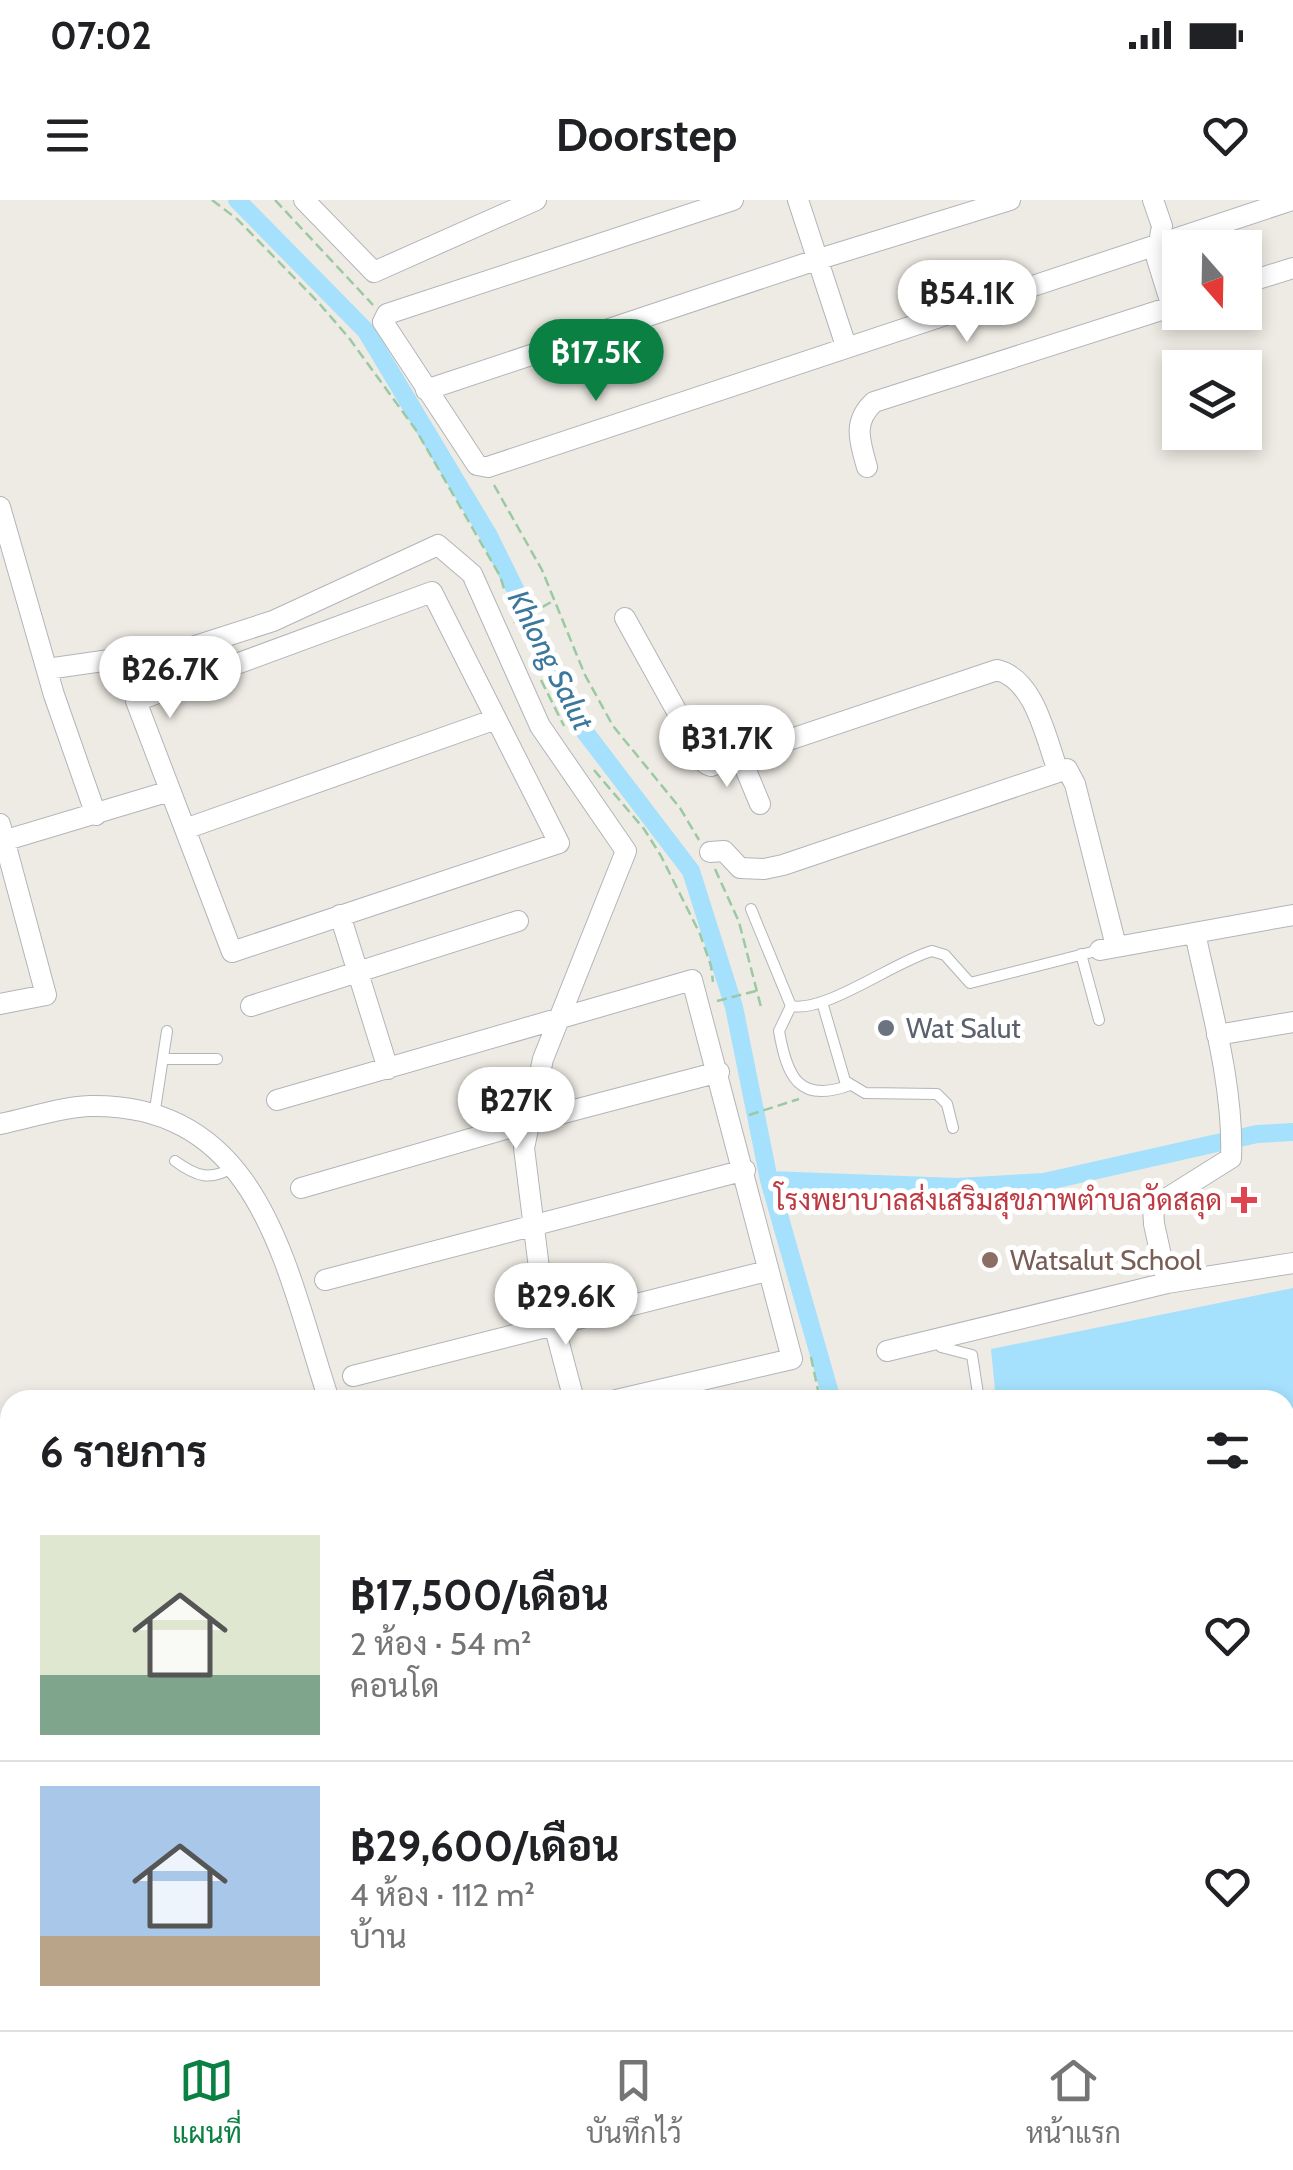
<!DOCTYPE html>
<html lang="th">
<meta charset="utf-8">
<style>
body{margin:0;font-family:Cabin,Sarabun,sans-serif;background:#f6f6f6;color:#202124;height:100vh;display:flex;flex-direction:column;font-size:38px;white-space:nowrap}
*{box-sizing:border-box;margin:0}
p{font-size:32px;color:#757577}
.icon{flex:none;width:55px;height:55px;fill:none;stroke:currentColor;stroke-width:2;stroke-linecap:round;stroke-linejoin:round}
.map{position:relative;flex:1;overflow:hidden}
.panel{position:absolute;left:0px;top:1190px;width:1295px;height:640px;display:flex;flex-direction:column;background:#fff;border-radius:30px 30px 0 0;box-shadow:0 5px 15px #0003}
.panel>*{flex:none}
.needle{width:65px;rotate:160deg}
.tools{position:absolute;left:1162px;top:30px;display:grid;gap:20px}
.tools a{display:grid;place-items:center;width:100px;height:100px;border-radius:0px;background:#fff;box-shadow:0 5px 15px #0003;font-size:50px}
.price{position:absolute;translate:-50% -85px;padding:0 22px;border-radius:35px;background:#fff;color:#222;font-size:32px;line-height:65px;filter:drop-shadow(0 2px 5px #0008)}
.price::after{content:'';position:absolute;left:50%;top:60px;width:30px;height:22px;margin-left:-15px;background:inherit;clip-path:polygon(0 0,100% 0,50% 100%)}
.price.on{background:#0b8043;color:#fff}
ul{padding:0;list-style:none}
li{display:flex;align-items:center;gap:30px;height:250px;padding:0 40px}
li+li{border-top:2px solid #e0e0e0}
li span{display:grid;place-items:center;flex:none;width:280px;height:200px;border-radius:0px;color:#555}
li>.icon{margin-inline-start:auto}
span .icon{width:120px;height:120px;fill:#fffc;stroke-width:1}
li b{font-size:42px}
h2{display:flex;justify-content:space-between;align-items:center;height:120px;padding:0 40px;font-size:42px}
.status{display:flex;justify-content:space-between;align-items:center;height:70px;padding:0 50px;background:#fff;direction:ltr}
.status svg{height:28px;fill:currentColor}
header{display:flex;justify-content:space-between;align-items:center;height:130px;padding:0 40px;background:#fff;font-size:45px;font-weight:700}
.dock{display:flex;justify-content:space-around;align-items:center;height:140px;border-top:2px solid #e0e0e0;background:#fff;font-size:28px;color:#757577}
.dock a{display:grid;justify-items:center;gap:5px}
.dock .on{color:#0b8043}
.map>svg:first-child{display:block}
.water{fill:#a5e0fd}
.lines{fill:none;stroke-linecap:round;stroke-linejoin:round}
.canal{stroke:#a5e0fd;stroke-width:18}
.lane-casing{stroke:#b1b5b9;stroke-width:12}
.street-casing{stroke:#b1b5b9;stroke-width:22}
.path{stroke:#9bc9a3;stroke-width:2.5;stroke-dasharray:10 5;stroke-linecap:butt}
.lane{stroke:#fff;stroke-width:10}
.street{stroke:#fff;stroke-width:20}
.worship-dot{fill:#6b7280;stroke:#fff;stroke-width:4}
.health-dot{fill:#e0444e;stroke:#fff;stroke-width:4}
.education-dot{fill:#8d6e63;stroke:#fff;stroke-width:4}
.labels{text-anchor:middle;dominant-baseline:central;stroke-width:10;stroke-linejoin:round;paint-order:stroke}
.worship-label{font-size:28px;fill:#5b616d;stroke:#fff;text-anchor:start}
.health-label{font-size:28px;fill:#be3a42;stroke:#fff;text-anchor:end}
.education-label{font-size:28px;fill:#785e54;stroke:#fff;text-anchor:start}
.water-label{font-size:30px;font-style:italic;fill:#3c779e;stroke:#fff}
</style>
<div class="status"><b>07:02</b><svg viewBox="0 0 49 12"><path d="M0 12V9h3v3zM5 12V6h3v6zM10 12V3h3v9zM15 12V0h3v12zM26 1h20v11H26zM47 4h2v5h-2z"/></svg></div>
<header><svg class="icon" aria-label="menu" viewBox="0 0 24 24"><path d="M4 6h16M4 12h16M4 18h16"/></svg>Doorstep<svg class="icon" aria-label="heart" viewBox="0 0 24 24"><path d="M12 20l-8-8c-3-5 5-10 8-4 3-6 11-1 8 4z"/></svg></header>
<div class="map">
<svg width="1293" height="1830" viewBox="0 0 1293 1830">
<rect width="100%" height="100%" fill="#eeebe4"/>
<!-- water -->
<path class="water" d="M 1293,1088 L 1293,1232 L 1285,1233 L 1285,1200 L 996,1200 L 991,1149 Z
M 1293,1270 L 1293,1418 L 1285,1419 L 1285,1271 Z"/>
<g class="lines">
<!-- canal -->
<path class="canal" d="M 237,0 L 366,131 L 489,336 L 585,532 L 691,671 L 734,807 L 769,980 L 832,1200
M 769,980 L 957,987 L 1044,982 L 1257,934 L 1293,932
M 877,1820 L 878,1830"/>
<!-- lane casing -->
<g class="lane-casing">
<path id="lane" d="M 751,709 L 791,806 C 826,813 895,761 932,751 L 945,755 L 970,783 L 1100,750
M 1081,754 L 1099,820
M 822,802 L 845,881 L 865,893 L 937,894 L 947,904 L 953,928
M 791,806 L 779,831 C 787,877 799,904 850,885
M 163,859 L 217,859
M 154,916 L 167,831
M 175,961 C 197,977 210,981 234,967
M 937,1142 L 941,1147 L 972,1155 L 979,1200"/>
</g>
<!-- street casing -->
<g class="street-casing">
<path id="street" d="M 304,0 L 374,72 L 536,0
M 733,0 L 387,114 L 383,122 L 477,265 L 488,267 L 1292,0
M 798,0 L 846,146
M 1153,0 L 1162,26
M 1161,31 L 1157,59 L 1172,107
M 1245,83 L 1293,68
M 426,190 L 816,60 L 1010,0
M 867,267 C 860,242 852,222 874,202 L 1180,104
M 0,307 L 54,495 L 96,615
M 432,392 L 559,643 L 232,752 L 136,501 Z
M 625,418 L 706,564 L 711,566 L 997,470 C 1035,479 1046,539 1058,571
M 47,469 L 186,449 L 273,421 L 438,345 L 472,374 L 540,526 L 626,651 L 543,859 L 524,948 L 539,1068 L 574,1200
M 740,556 L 760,604
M 0,624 L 46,795 L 0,804
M 185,629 L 496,519
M 0,642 L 170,591
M 710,652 L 724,651 L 740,668 L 764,669 L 783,665 L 1067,569 L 1075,584 L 1116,746
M 340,715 L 388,869
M 1100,750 L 1293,715
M 251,806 L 518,721
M 1217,835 L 1293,822
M 277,900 L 692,780 L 792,1159 L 616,1200
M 0,924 C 29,918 61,907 90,906 C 262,903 286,1071 329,1200
M 301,988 L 529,922 L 719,872
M 325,1080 L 745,970
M 1167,1083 L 1154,1024 L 1153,1007 L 1231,958 C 1234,886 1210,804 1195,733
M 887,1151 L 1167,1083 L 1293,1063
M 353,1176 L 767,1071
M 0,1324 L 10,1327
M 1285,1486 L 1293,1485
M 1285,1565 L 1293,1564
M 0,1626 L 10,1624
M 1285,1648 L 1293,1647
M 276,1820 L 280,1830
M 1080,1820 L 1082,1830
M 1162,1820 L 1163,1830
M 1244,1820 L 1246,1830
M 707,1830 L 712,1820"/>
</g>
<!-- path -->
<path class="path" d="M 212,0 L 237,19 L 318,102 L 349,138 L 416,230 L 500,376 L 515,423
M 275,0 L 373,105
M 494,285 L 542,370 L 585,475 L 613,526 L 680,608 L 699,640
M 516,422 L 553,401
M 541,480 L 564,526
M 594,570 L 644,629 L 661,656 L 700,734 L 711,766 L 713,782
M 715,669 L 739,722 L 762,811
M 717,801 L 756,791
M 749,915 L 799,899
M 811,1157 L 820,1200
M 896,1820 L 897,1830
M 860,1830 L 860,1820"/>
<!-- lane -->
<use href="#lane" class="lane"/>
<!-- street -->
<use href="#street" class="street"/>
</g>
<!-- markers -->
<circle class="worship-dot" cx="886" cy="828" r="10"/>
<path class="health-dot" d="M1239 985h10v10h10v10h-10v10h-10v-10h-10v-10h10z"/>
<circle class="education-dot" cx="990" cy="1060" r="10"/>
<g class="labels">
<!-- worship labels -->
<g class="worship-label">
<text x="906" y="828">Wat Salut</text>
</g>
<!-- health labels -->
<g class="health-label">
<text x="1222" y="1000">โรงพยาบาลส่งเสริมสุขภาพตำบลวัดสลุด</text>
</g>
<!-- education labels -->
<g class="education-label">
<text x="1010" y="1060">Watsalut School</text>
</g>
<!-- water labels -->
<g class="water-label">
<text transform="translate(551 460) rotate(63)">Khlong Salut</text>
</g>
</g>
</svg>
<div class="tools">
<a><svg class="needle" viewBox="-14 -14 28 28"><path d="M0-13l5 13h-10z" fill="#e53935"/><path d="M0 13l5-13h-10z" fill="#757577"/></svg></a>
<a><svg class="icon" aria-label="layers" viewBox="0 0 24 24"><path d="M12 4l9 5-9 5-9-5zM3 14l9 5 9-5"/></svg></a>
</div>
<b class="price" style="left:967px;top:145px">฿54.1K</b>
<b class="price on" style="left:596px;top:204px">฿17.5K</b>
<b class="price" style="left:170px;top:521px">฿26.7K</b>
<b class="price" style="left:727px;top:590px">฿31.7K</b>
<b class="price" style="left:516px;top:952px">฿27K</b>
<b class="price" style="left:566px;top:1148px">฿29.6K</b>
<section class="panel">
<h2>6 รายการ<svg class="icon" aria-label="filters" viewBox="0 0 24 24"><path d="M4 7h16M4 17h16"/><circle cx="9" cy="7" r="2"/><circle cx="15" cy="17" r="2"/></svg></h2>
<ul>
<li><span style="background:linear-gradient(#dfe7d0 70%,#7fa58c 0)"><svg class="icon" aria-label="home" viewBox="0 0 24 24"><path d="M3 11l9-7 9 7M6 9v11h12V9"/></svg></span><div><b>฿17,500/เดือน</b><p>2 ห้อง · 54 m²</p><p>คอนโด</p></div><svg class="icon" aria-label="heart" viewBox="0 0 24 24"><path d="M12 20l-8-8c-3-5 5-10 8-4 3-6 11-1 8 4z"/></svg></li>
<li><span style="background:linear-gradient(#a9c7e8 75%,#b9a48a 0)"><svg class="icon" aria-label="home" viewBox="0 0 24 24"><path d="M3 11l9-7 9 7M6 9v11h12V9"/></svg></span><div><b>฿29,600/เดือน</b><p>4 ห้อง · 112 m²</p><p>บ้าน</p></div><svg class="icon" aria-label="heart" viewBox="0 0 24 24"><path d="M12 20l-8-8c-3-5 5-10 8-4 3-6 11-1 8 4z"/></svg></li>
</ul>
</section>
</div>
<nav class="dock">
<a class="on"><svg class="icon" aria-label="map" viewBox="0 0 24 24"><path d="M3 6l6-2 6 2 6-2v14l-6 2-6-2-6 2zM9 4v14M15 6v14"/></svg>แผนที่</a>
<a><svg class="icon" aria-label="saved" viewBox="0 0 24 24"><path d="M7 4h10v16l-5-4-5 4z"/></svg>บันทึกไว้</a>
<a><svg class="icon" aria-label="home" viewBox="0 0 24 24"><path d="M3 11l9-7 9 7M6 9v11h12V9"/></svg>หน้าแรก</a>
</nav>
